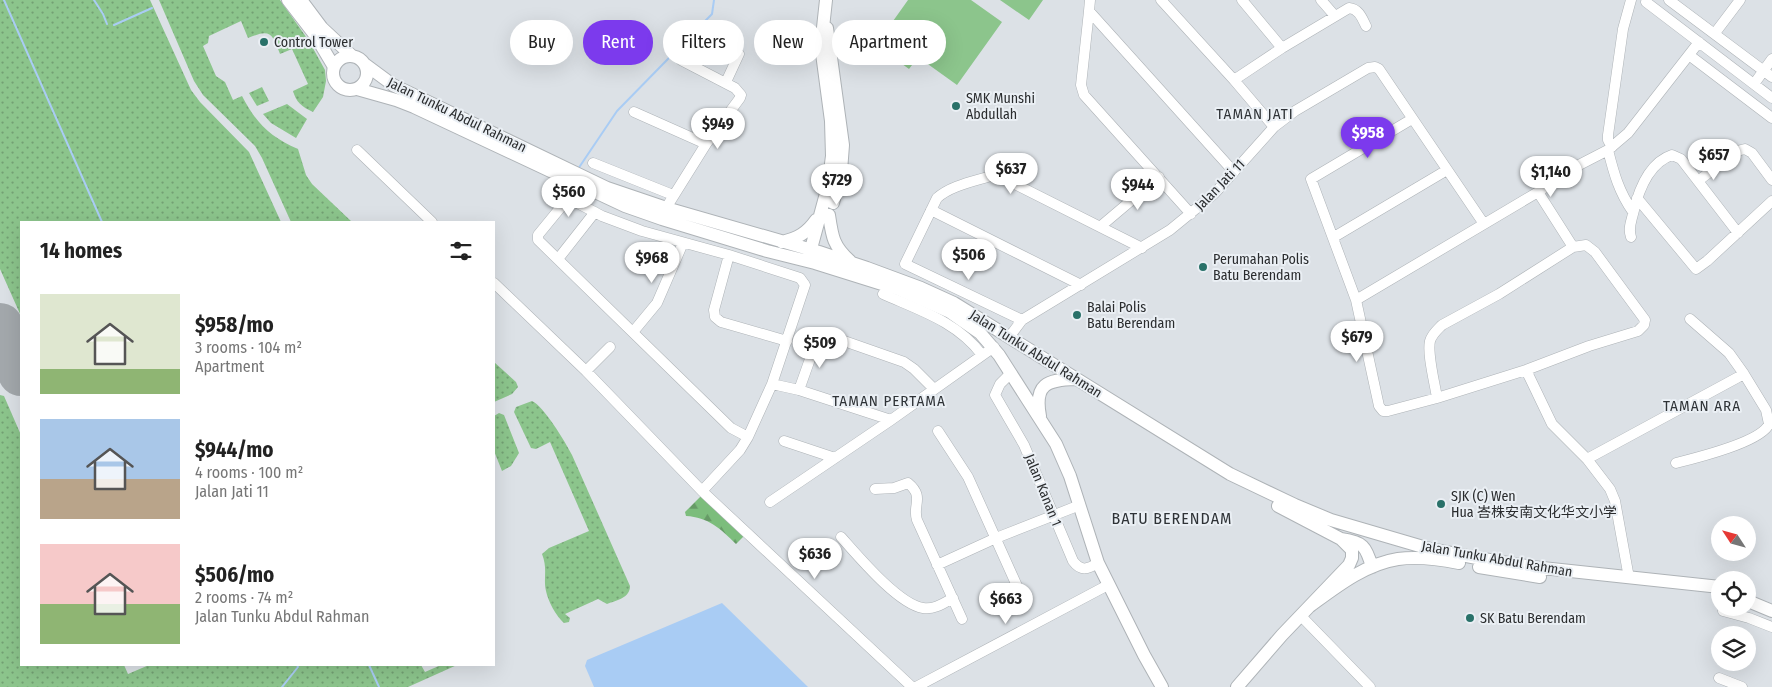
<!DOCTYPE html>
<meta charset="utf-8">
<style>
body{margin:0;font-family:"Fira Sans Condensed","Noto Sans SC",sans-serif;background:#f6f6f6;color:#222;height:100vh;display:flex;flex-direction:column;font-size:19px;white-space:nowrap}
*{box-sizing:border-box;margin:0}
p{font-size:16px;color:#767676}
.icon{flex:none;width:28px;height:28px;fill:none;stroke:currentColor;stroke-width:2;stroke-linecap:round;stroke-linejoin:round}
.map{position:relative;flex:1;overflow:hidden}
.sheet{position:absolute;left:20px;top:221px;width:475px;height:445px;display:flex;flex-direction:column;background:#fff;border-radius:0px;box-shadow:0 5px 20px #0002}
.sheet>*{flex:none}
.hud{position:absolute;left:510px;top:20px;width:475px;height:45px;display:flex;gap:10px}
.needle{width:32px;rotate:306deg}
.controls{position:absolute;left:1711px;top:516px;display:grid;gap:10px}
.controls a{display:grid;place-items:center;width:45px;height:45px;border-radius:50%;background:#fff;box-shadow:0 5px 20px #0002;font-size:25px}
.price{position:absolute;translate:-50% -42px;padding:0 11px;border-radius:18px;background:#fff;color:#222;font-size:16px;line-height:32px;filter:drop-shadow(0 1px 2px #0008)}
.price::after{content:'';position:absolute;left:50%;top:30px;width:15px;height:11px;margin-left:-8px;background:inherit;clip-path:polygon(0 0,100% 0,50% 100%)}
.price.active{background:#7c3aed;color:#fff}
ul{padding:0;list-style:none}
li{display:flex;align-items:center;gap:15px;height:125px;padding:0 20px}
li span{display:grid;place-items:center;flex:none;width:140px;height:100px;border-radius:0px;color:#555}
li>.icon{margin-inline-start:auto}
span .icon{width:60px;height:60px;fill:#fffc;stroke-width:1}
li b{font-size:21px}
h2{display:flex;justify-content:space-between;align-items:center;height:60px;padding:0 20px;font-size:21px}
.chip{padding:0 18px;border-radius:22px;background:#fff;box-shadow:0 5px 20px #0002;font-size:18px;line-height:45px}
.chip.active{background:#7c3aed;color:#fff}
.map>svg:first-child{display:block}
.grass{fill:url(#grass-dots)}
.forest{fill:url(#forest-firs)}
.pitch{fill:#8cc58c}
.water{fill:#a9ccf4}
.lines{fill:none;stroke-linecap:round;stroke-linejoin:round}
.stream{stroke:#a9ccf4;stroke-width:2}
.runway{stroke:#a3a8ac;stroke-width:46}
.minor-casing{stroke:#aeb3b7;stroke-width:11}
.major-casing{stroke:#aeb3b7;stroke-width:14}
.minor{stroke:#fff;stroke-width:10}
.major{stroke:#fff;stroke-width:12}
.poi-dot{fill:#297169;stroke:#eaeff4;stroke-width:2}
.labels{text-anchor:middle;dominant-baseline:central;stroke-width:4;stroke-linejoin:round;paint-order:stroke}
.poi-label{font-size:14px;fill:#2a2c2e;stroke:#eaeff4;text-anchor:start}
.street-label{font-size:14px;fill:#2a2c2e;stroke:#eaeff4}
.neighbourhood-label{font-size:15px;letter-spacing:1px;fill:#2f3337;stroke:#eaeff4}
.quarter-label{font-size:16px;letter-spacing:1px;fill:#2f3337;stroke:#eaeff4}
</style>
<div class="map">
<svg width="1772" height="687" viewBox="0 0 1772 687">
<defs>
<pattern id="grass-dots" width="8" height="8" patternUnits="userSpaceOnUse" patternTransform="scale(1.25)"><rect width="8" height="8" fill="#8cc58c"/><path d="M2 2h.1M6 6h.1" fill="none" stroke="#73a073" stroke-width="1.8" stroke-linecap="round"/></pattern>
<pattern id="forest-firs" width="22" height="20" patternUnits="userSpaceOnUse" patternTransform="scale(1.25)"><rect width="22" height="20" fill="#7cbd7c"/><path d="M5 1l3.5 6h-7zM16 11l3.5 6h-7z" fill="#669a66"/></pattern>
</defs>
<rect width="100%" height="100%" fill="#dce1e6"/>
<!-- grass -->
<path class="grass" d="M 0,0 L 150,0 L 191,90 L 200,102 L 249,152 L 281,222 L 21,222 L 21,316 L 0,269 Z
M 159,0 L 280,0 L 309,41 L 325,70 L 326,81 L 323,97 L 313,112 C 302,107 296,102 293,91 L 308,84 L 292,49 L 280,54 C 272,32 270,29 248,38 L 241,21 L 209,36 L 208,43 L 203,46 L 216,76 L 225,82 L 233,100 L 242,96 C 256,123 270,137 298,149 L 306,175 L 312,184 L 352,222 L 291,222 L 262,158 L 255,146 L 203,95 L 194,81 Z
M 262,87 L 269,101 L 257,106 L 249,93 Z
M 287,104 L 307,119 L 296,138 L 271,123 L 263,114 Z
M 494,362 L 516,382 L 518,387 L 512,394 L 494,402 Z
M 0,395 L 4,396 L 21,435 L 21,665 L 124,665 L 128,674 L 149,665 L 421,665 L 425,672 L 441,665 L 457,665 L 408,687 L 0,687 Z
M 532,401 C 543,405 566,443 572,455 L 630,586 C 630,598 617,600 607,604 L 598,599 L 565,614 L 570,618 L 569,622 L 564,623 C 556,616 548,601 546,591 C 543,578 548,569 542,554 L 549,548 L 589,531 L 550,442 L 536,449 L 531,448 L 514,412 L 516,407 Z
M 499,413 L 504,415 L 519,453 L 511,466 L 502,471 L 494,451 L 494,416 Z"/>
<!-- forest -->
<path class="forest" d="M 701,496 L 744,536 L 736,544 C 721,529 708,517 686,516 L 685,512 Z"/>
<!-- pitch -->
<path class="pitch" d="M 908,0 L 971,0 L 1002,22 L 957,85 L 918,57 L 909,69 L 876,45 Z
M 1000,0 L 1043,0 L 1029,20 Z"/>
<!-- water -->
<path class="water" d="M 722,603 L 808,687 L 594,687 L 585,666 L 587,660 Z"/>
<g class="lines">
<!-- stream -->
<path class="stream" d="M 4,0 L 102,222
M 94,0 L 103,14 L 107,24
M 114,25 L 152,8
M 578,169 L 617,111 L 712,14 L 714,0
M 369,665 L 379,687
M 282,687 L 298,667 L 297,665"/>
<!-- runway -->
<path class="runway" d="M 0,326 L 21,373"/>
<!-- minor casing -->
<g class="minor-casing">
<path id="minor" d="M 1161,0 L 1234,80 L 1274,127
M 1242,0 L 1282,48
M 1321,0 L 1335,16
M 1669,0 L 1772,77
M 1646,2 L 1772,98
M 1089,11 L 1090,0
M 1715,33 L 1740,0
M 1689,55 L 1772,118
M 1234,80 L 1282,48 L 1349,8 C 1359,9 1362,18 1366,26
M 726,82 L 739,54
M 1754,84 L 1772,59
M 634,112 L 706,144
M 1412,119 L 1311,179 L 1356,300 L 1379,406 L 1383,411 L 1388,411 L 1437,398 L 1526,370 L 1589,346 L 1638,331 L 1644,325 L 1645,320 L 1595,252 L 1586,245 L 1573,247 L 1499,294 L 1442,325 C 1437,330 1432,334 1430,341 C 1427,354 1435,384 1437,398
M 1612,147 L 1608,140 L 1608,135 L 1623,29 L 1631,0
M 357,150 L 432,222
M 1608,150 C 1614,174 1619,192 1633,212
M 593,163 L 673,195
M 1698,181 L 1737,151 L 1745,149 L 1752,153 L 1772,180
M 579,185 L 538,235 L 538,240 L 731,428 L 748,437
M 1538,192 L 1573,247
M 568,198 L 602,216 L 642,231 L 729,255 L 800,278 L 805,285 L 772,384 L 748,437 L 740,450 L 702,491
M 1637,198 L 1696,269 L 1707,261 L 1772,201
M 666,208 L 706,144 L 740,98 L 741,95 L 735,88 L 681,60
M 931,210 L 1081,285
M 1191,214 L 1084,95 L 1081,85 L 1089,11 L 1234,172
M 1101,226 L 1159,177
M 1334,237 L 1447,170
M 1631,237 C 1628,229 1631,222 1633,214 C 1638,192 1648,163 1672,155 L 1681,159 L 1738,233
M 729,255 L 714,310 L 715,317 L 721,322 L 787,341
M 558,259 L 595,212
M 494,283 L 586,371 L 702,491 L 912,687
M 883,294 C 919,310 958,322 982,355
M 1356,300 L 1538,192 L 1577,166 L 1608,150 L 1628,133 L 1699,42
M 1022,320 L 905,264 L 937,198 C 951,185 976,181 994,175 L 999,176 L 1142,248
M 633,332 L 657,303 L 683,243
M 1010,336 L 1022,320 L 1170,230 L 1214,194 L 1274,127 L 1295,111 L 1368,68 L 1375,67 L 1379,69 L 1484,224
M 1526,370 L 1552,424 L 1587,459 L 1610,489 L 1615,501 L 1629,578
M 586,371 L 610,347
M 1011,373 L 1000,384 L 995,395 L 1024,445 L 1073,561 C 1081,572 1088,569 1098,563
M 772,384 L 799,390 L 891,420
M 799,390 L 815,345 L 819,339 L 827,335 L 904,362 L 914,369 L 934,389
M 938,431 L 968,477 L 1022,597
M 784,441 L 835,458
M 1587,459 L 1744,374
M 1676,463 C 1696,458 1761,442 1769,424 L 1766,410 L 1744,374 L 1729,353 L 1690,319
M 875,489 L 894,488 L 908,483 C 925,497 912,505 917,520 L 962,619
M 770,502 L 891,420 L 994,347
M 841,537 C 858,556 898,604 923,608 C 934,610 944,603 953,598
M 937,565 L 996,538 L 1080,505
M 1723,611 L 1749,618 L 1772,627
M 1301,616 L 1370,687
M 1719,678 L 1742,687
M 916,687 L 1108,585"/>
</g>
<!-- major casing -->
<g class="major-casing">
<path id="major" d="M 288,0 L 315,35 L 334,67
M 301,0 L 322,28 L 352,56
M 827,28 L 843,145 L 841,171 L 833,203
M333 73a17 17 0 1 1 34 0a17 17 0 1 1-34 0Z
M 366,65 L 393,85 L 607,188 L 666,208 L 819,252 L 867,268 L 921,288 L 954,303 L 1230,474 L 1295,505 L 1331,520 L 1430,549 L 1477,558 L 1533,567 L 1720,587
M 357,89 L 396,100 L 414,107 L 625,206 L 662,219 L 767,251 L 815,263 L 898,289 L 950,312 L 980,333 L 999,355 L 1056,444 L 1070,476 L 1098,563 L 1144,655 L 1162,687
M 829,215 C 832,236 833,246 850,261
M 782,242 C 798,238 807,233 816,220
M 809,256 L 828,186 L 832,156 L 831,121 L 821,46 L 826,0
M 1040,416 C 1034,384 1047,380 1075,379
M 1341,539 C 1363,542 1366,546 1372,567
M 1479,567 L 1540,577
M 1748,601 L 1772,611
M 1310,606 C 1336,587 1365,564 1398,559 C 1418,556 1439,559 1459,563
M 1237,687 L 1282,635 L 1349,565 L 1352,558 L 1352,550 L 1341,539 L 1278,506"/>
</g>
<!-- minor -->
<use href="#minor" class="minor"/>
<!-- major -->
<use href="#major" class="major"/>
</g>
<!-- markers -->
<g class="poi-dot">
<circle cx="264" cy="42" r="5"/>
<circle cx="956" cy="106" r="5"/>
<circle cx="1203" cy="267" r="5"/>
<circle cx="1077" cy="315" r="5"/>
<circle cx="1441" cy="504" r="5"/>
<circle cx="1470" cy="618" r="5"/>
</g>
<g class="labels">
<!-- poi labels -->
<g class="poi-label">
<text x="274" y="42">Control Tower</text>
<text x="966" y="98">SMK Munshi<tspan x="966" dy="16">Abdullah</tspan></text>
<text x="1213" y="259">Perumahan Polis<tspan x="1213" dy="16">Batu Berendam</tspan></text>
<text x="1087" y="307">Balai Polis<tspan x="1087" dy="16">Batu Berendam</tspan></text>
<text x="1451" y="496">SJK (C) Wen<tspan x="1451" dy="16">Hua 峇株安南文化华文小学</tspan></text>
<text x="1480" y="618">SK Batu Berendam</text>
</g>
<!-- street labels -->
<g class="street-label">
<text transform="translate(457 115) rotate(26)">Jalan Tunku Abdul Rahman</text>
<text transform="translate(1220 185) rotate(-46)">Jalan Jati 11</text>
<text transform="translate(1036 354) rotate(32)">Jalan Tunku Abdul Rahman</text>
<text transform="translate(1043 490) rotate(68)">Jalan Kanan 1</text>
<text transform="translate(1497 559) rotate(10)">Jalan Tunku Abdul Rahman</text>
</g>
<!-- neighbourhood labels -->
<g class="neighbourhood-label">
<text x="1255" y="114">TAMAN JATI</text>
<text x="889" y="401">TAMAN PERTAMA</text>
<text x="1702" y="406">TAMAN ARA</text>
</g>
<!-- quarter labels -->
<g class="quarter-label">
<text x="1172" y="518">BATU BERENDAM</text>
</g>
</g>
</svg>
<div class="controls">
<a><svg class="needle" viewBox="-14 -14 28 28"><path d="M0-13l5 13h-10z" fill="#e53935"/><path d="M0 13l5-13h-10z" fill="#767676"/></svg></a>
<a><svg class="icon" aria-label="locate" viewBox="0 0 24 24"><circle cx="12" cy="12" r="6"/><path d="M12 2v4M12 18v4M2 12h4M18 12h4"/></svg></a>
<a><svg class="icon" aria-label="layers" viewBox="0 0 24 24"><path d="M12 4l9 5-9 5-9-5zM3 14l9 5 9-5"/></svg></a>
</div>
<b class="price" style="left:718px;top:150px">$949</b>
<b class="price active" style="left:1368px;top:159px">$958</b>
<b class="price" style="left:1714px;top:181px">$657</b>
<b class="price" style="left:1011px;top:195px">$637</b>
<b class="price" style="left:1551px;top:198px">$1,140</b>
<b class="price" style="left:837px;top:206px">$729</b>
<b class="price" style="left:1138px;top:211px">$944</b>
<b class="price" style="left:569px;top:218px">$560</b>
<b class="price" style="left:969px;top:281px">$506</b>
<b class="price" style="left:652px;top:284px">$968</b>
<b class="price" style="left:1357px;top:363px">$679</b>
<b class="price" style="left:820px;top:369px">$509</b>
<b class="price" style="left:815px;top:580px">$636</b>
<b class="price" style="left:1006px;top:625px">$663</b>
<div class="hud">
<a class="chip">Buy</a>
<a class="chip active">Rent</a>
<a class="chip">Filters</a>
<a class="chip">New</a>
<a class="chip">Apartment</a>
</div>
<section class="sheet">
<h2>14 homes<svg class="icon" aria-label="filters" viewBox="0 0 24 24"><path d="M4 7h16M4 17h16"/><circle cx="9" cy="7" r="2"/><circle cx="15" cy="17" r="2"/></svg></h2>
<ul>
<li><span style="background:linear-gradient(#dfe7d0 75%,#8fb573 0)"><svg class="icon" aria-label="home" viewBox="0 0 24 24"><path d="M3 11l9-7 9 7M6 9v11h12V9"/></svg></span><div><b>$958/mo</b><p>3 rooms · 104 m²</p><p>Apartment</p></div></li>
<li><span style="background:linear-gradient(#a9c7e8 60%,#b9a48a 0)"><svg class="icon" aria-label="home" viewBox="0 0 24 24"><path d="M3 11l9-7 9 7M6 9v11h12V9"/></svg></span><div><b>$944/mo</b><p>4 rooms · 100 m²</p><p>Jalan Jati 11</p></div></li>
<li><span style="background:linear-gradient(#f6c9c9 60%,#8fb573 0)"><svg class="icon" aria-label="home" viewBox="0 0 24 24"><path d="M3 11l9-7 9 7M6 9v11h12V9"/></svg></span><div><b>$506/mo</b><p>2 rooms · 74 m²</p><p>Jalan Tunku Abdul Rahman</p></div></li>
</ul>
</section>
</div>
